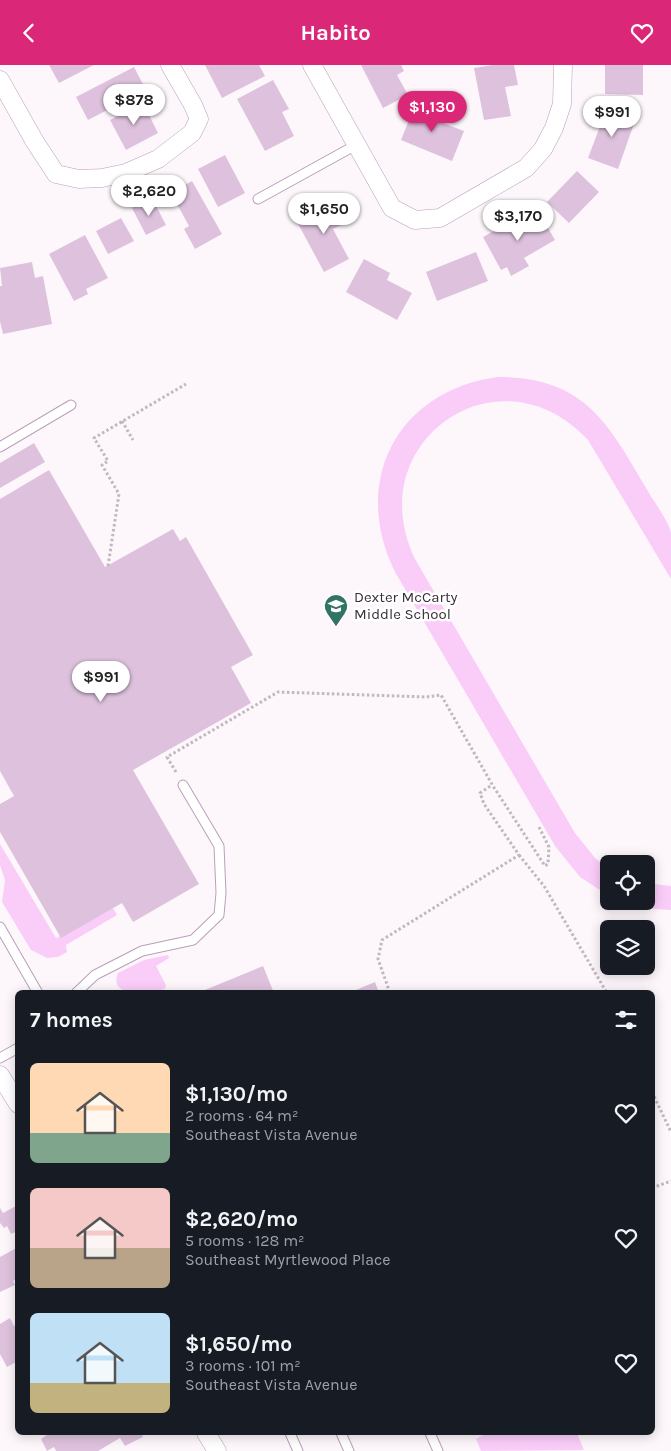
<!DOCTYPE html>
<meta charset="utf-8">
<style>
body{margin:0;font-family:Karla,sans-serif;background:#20242c;color:#f1f3f6;height:100vh;display:flex;flex-direction:column;font-size:19px;white-space:nowrap}
*{box-sizing:border-box;margin:0}
p{font-size:16px;color:#9ea1a6}
.icon{flex:none;width:28px;height:28px;fill:none;stroke:currentColor;stroke-width:2;stroke-linecap:round;stroke-linejoin:round}
.map{position:relative;flex:1;overflow:hidden}
.details{position:absolute;left:15px;top:925px;width:640px;height:445px;display:flex;flex-direction:column;background:#171b24;border-radius:8px;box-shadow:0 2px 12px #0003}
.details>*{flex:none}
.fabs{position:absolute;left:600px;top:790px;display:grid;gap:10px}
.fabs a{display:grid;place-items:center;width:55px;height:55px;border-radius:8px;background:#171b24;box-shadow:0 2px 12px #0003;font-size:25px}
.price{position:absolute;translate:-50% -42px;padding:0 11px;border-radius:18px;background:#fff;color:#222;font-size:16px;line-height:32px;filter:drop-shadow(0 1px 2px #0008)}
.price::after{content:'';position:absolute;left:50%;top:30px;width:15px;height:11px;margin-left:-8px;background:inherit;clip-path:polygon(0 0,100% 0,50% 100%)}
.price.on{background:#db2777;color:#fff}
ul{padding:0;list-style:none}
li{display:flex;align-items:center;gap:15px;height:125px;padding:0 15px}
li span{display:grid;place-items:center;flex:none;width:140px;height:100px;border-radius:8px;color:#555}
li>.icon{margin-inline-start:auto}
span .icon{width:60px;height:60px;fill:#fffc;stroke-width:1}
li b{font-size:21px}
h2{display:flex;justify-content:space-between;align-items:center;height:60px;padding:0 15px;font-size:21px}
header{display:flex;justify-content:space-between;align-items:center;height:65px;padding:0 15px;background:#db2777;color:#fff;font-size:22px;font-weight:700}
.map>svg:first-child{display:block}
.green{fill:#facdf9}
.building{fill:#dec2dd}
.lines{fill:none;stroke-linecap:round;stroke-linejoin:round}
.lane-casing{stroke:#ba9fb9;stroke-width:11}
.street-casing{stroke:#ba9fb9;stroke-width:19}
.path{stroke:#bfb8be;stroke-width:3;stroke-dasharray:2.5 2.5;stroke-linecap:butt}
.lane{stroke:#fff;stroke-width:9}
.street{stroke:#fff;stroke-width:18}
.labels{text-anchor:middle;dominant-baseline:central;stroke-width:5;stroke-linejoin:round;paint-order:stroke}
.poi-label{font-size:15px;fill:#3a2f39;stroke:#fff;text-anchor:start}
</style>
<header><svg class="icon" aria-label="back" viewBox="0 0 24 24"><path d="M15 5l-7 7 7 7"/></svg>Habito<svg class="icon" aria-label="heart" viewBox="0 0 24 24"><path d="M12 20l-8-8c-3-5 5-10 8-4 3-6 11-1 8 4z"/></svg></header>
<div class="map">
<svg width="671" height="1386" viewBox="0 0 671 1386">
<rect width="100%" height="100%" fill="#fdf7fc"/>
<!-- green -->
<path class="green" d="M 498,312 C 583,312 607,356 645,421 C 651,433 669,456 671,468 C 671,483 671,499 671,514 L 588,375 C 499,279 359,377 415,494 L 575,768 L 596,794 L 609,804 L 609,831 L 580,812 L 555,781 L 395,507 C 350,416 398,325 498,312 Z
M 0,779 L 56,873 L 113,843 L 117,850 L 66,880 L 67,887 L 58,892 L 47,893 L 31,885 L 2,837 L 5,815 L 0,800 Z
M 646,818 L 671,821 L 671,845 L 654,844 L 621,836 L 646,836 Z
M 168,890 L 169,893 L 156,901 L 166,920 L 165,924 C 152,928 107,934 118,908 L 144,895 Z
M 487,1368 L 577,1368 L 584,1385 L 481,1386 L 476,1374 Z"/>
<!-- building -->
<path class="building" d="M 49,0 L 94,0 L 59,18 Z
M 205,0 L 259,0 L 265,11 L 222,33 Z
M 361,0 L 401,0 L 404,6 L 397,10 L 408,30 L 383,43 Z
M 493,0 L 514,0 L 518,20 L 505,22 L 511,51 L 484,55 L 474,3 Z
M 605,0 L 643,0 L 643,30 L 605,29 Z
M 134,2 L 146,25 L 88,55 L 76,32 Z
M 273,15 L 289,44 L 282,47 L 294,71 L 265,86 L 237,34 Z
M 417,35 L 432,41 L 427,52 L 464,66 L 452,96 L 401,75 Z
M 143,38 L 158,68 L 126,85 L 110,55 Z
M 607,43 L 636,53 L 618,104 L 588,93 Z
M 225,90 L 245,128 L 218,142 L 198,104 Z
M 577,106 L 599,127 L 569,158 L 547,137 Z
M 192,116 L 222,169 L 195,184 L 184,164 L 189,161 L 177,139 L 172,142 L 164,126 L 181,117 L 183,121 Z
M 152,133 L 166,160 L 146,170 L 132,143 Z
M 333,135 L 345,158 L 333,164 L 349,194 L 324,207 L 296,155 Z
M 539,147 L 555,175 L 524,193 L 529,201 L 511,211 L 507,202 L 501,205 L 483,172 L 518,153 L 520,157 Z
M 121,153 L 134,176 L 108,189 L 96,166 Z
M 85,170 L 108,213 L 86,224 L 88,229 L 74,236 L 49,189 Z
M 476,187 L 488,216 L 437,236 L 426,207 Z
M 364,194 L 390,208 L 387,215 L 412,228 L 397,255 L 346,227 Z
M 32,197 L 35,213 L 43,211 L 52,259 L 3,269 L 0,256 L 0,221 L 2,221 L 0,203 Z
M 34,378 L 45,397 L 0,423 L 0,398 Z
M 49,405 L 105,502 L 173,464 L 180,476 L 186,472 L 253,590 L 231,602 L 251,638 L 133,705 L 199,819 L 133,857 L 122,838 L 61,873 L 0,767 L 0,739 L 14,731 L 0,706 L 0,434 Z
M 263,901 L 274,928 L 200,928 L 200,927 Z
M 375,917 L 379,928 L 351,928 L 351,927 Z
M 18,1140 L 18,1166 L 11,1169 L 7,1161 L 4,1163 L 0,1158 L 0,1143 L 3,1148 Z
M 18,1182 L 18,1213 L 13,1216 L 15,1220 L 0,1227 L 0,1192 Z
M 10,1253 L 14,1261 L 18,1260 L 18,1296 L 7,1302 L 0,1289 L 0,1259 Z
M 45,1368 L 141,1368 L 143,1372 L 125,1381 L 120,1373 L 98,1386 L 56,1386 L 54,1382 L 47,1386 L 41,1374 L 47,1370 Z"/>
<g class="lines">
<!-- lane casing -->
<g class="lane-casing">
<path id="lane" d="M 258,134 L 356,80
M 0,382 L 71,340
M 0,862 L 38,928
M 76,928 L 95,910 L 142,886 L 193,875 L 219,850 L 221,828 L 219,781 L 183,720
M 0,993 L 18,983
M 290,1368 L 298,1386
M 341,1368 L 349,1386
M 430,1368 L 438,1386"/>
</g>
<!-- street casing -->
<g class="street-casing">
<path id="street" d="M 312,0 L 392,143 L 415,155 L 440,153 L 526,103 L 543,84 L 554,63 L 562,39 L 563,0
M 0,15 L 35,77 L 56,109 L 79,114 L 102,113 L 126,108 L 158,94 L 192,68 L 199,54 L 193,40 L 170,0
M 0,1010 L 18,1039
M 206,1368 L 217,1386"/>
</g>
<!-- path -->
<path class="path" d="M 122,356 L 133,375
M 108,501 L 119,429 L 102,400 L 108,396 L 94,373 L 186,319
M 176,707 L 167,692 L 278,627 L 426,632 L 441,630 L 493,721 L 545,801 L 548,799 L 549,782 L 539,762
M 519,790 L 544,821 L 607,928
M 390,928 L 378,894 L 382,875 L 519,790 L 484,739 L 480,728 L 492,720
M 652,1027 L 671,1067
M 652,1123 L 671,1116"/>
<!-- lane -->
<use href="#lane" class="lane"/>
<!-- street -->
<use href="#street" class="street"/>
</g>
<!-- icons -->
<defs>
<g id="school-pin" transform="scale(1.25)"><path d="M0 17L-7.5 6A9.5 9.5 0 1 1 7.5 6Z" fill="#317465" stroke="#fff"/><path d="M0-5L7-2L0 1L-7-2ZM-4 1L0 2.5L4 1V4Q0 6-4 4Z" fill="#fff"/></g>
</defs>
<g fill-rule="evenodd">
<use href="#school-pin" x="336" y="541"/>
</g>
<g class="labels">
<!-- poi labels -->
<g class="poi-label">
<text x="354" y="532">Dexter McCarty<tspan x="354" dy="17">Middle School</tspan></text>
</g>
</g>
</svg>
<div class="fabs">
<a><svg class="icon" aria-label="locate" viewBox="0 0 24 24"><circle cx="12" cy="12" r="6"/><path d="M12 2v4M12 18v4M2 12h4M18 12h4"/></svg></a>
<a><svg class="icon" aria-label="layers" viewBox="0 0 24 24"><path d="M12 4l9 5-9 5-9-5zM3 14l9 5 9-5"/></svg></a>
</div>
<b class="price" style="left:134px;top:61px">$878</b>
<b class="price on" style="left:432px;top:68px">$1,130</b>
<b class="price" style="left:612px;top:73px">$991</b>
<b class="price" style="left:149px;top:152px">$2,620</b>
<b class="price" style="left:324px;top:170px">$1,650</b>
<b class="price" style="left:518px;top:177px">$3,170</b>
<b class="price" style="left:101px;top:638px">$991</b>
<section class="details">
<h2>7 homes<svg class="icon" aria-label="filters" viewBox="0 0 24 24"><path d="M4 7h16M4 17h16"/><circle cx="9" cy="7" r="2"/><circle cx="15" cy="17" r="2"/></svg></h2>
<ul>
<li><span style="background:linear-gradient(#ffd9b3 70%,#7fa58c 0)"><svg class="icon" aria-label="home" viewBox="0 0 24 24"><path d="M3 11l9-7 9 7M6 9v11h12V9"/></svg></span><div><b>$1,130/mo</b><p>2 rooms · 64 m²</p><p>Southeast Vista Avenue</p></div><svg class="icon" aria-label="heart" viewBox="0 0 24 24"><path d="M12 20l-8-8c-3-5 5-10 8-4 3-6 11-1 8 4z"/></svg></li>
<li><span style="background:linear-gradient(#f6c9c9 60%,#b9a48a 0)"><svg class="icon" aria-label="home" viewBox="0 0 24 24"><path d="M3 11l9-7 9 7M6 9v11h12V9"/></svg></span><div><b>$2,620/mo</b><p>5 rooms · 128 m²</p><p>Southeast Myrtlewood Place</p></div><svg class="icon" aria-label="heart" viewBox="0 0 24 24"><path d="M12 20l-8-8c-3-5 5-10 8-4 3-6 11-1 8 4z"/></svg></li>
<li><span style="background:linear-gradient(#bfe0f5 70%,#c2b280 0)"><svg class="icon" aria-label="home" viewBox="0 0 24 24"><path d="M3 11l9-7 9 7M6 9v11h12V9"/></svg></span><div><b>$1,650/mo</b><p>3 rooms · 101 m²</p><p>Southeast Vista Avenue</p></div><svg class="icon" aria-label="heart" viewBox="0 0 24 24"><path d="M12 20l-8-8c-3-5 5-10 8-4 3-6 11-1 8 4z"/></svg></li>
</ul>
</section>
</div>
